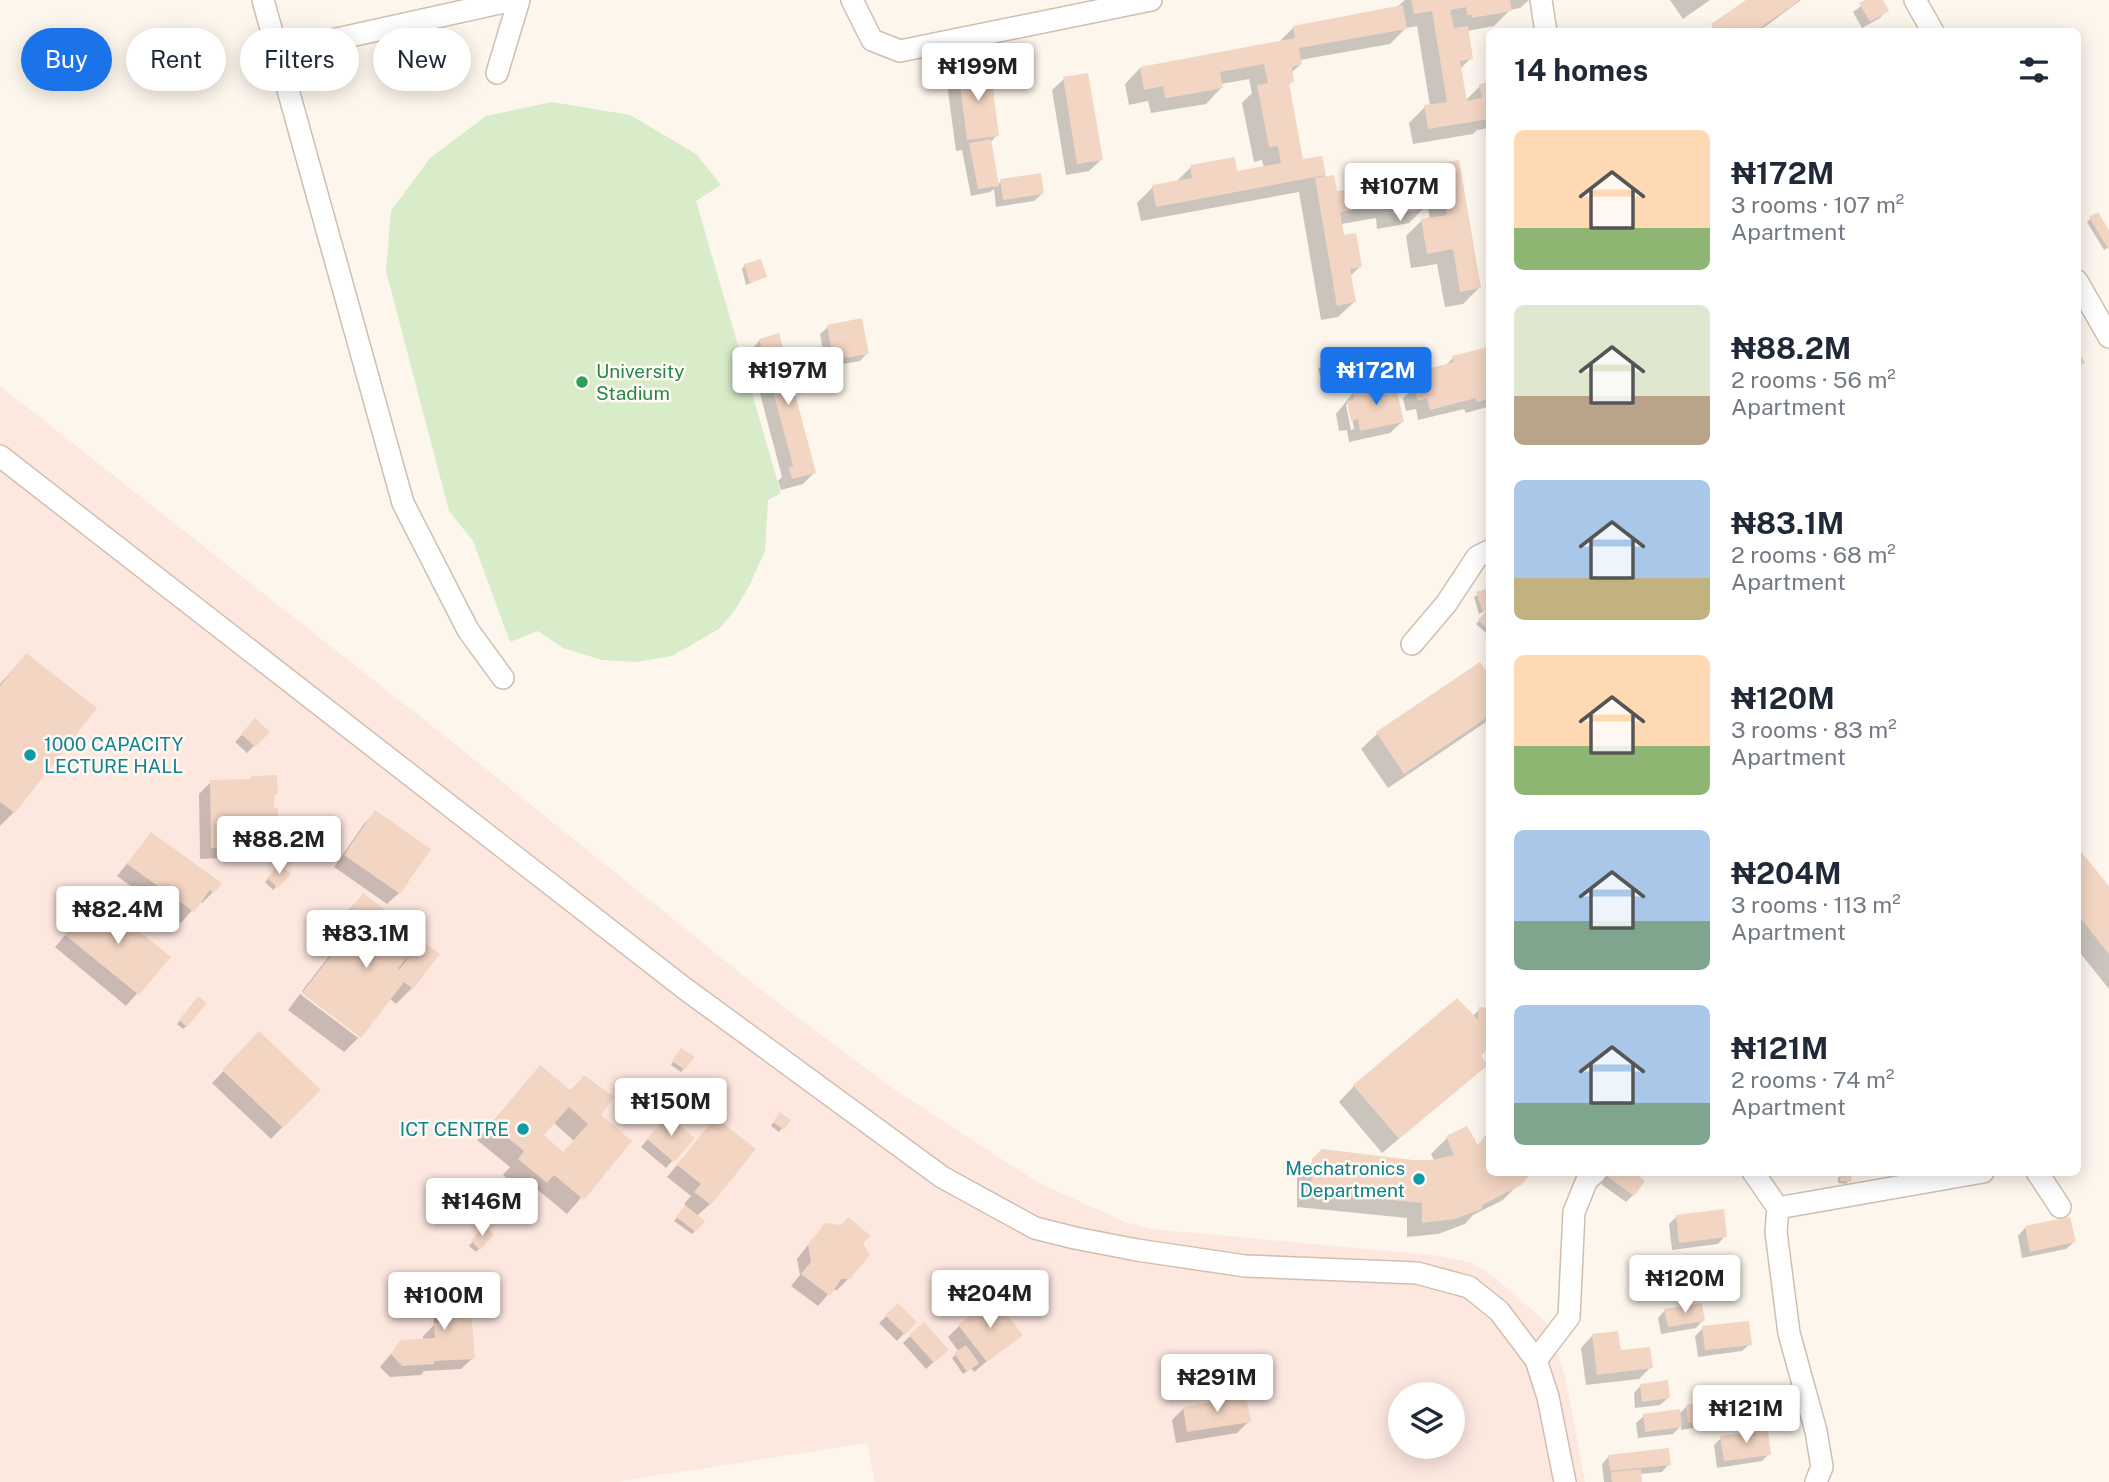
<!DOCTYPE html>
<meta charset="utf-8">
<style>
body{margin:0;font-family:"Public Sans",sans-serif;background:#f2f2f3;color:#1f2937;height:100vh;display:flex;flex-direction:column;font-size:26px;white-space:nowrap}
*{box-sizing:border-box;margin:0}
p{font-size:23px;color:#747a83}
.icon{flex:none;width:38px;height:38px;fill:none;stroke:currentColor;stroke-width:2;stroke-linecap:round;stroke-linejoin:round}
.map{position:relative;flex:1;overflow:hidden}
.drawer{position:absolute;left:1486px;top:28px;width:595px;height:1148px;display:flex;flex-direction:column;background:#fff;border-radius:10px;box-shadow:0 4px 18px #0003}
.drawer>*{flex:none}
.hud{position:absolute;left:21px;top:28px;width:665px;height:63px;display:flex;gap:14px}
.controls{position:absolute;left:1388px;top:1382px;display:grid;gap:14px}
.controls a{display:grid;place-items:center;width:77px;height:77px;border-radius:50%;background:#fff;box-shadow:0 4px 18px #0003;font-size:35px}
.price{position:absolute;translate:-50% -60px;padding:0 16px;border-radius:7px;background:#fff;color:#222;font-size:23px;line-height:46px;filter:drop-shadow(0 2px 4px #0008)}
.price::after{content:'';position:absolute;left:50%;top:42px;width:21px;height:16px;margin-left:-10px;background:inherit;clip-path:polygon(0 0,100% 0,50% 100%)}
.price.selected{background:#1a73e8;color:#fff}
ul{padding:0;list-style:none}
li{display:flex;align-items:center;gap:21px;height:175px;padding:0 28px}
li span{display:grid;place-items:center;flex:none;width:196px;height:140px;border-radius:10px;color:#555}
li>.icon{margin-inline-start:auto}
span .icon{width:84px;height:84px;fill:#fffc;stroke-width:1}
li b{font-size:30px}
h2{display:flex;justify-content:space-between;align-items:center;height:84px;padding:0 28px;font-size:30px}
.pill{padding:0 24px;border-radius:32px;background:#fff;box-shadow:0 4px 18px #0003;font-size:24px;line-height:63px}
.pill.selected{background:#1a73e8;color:#fff}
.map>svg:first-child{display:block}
.commercial{fill:#fde8e0;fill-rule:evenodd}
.green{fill:#d8ecc9}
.shadow{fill:#0003;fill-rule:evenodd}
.building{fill:#f3d5c3;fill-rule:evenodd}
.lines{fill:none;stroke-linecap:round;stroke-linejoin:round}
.minor-casing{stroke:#d1beb0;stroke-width:24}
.minor{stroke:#fff;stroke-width:21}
.leisure-dot{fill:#2e9e5b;stroke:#fffaf3;stroke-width:2.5}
.culture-dot{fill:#0f9aa8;stroke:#fffaf3;stroke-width:2.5}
.labels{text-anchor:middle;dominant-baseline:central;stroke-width:5;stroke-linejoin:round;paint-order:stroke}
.leisure-label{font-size:19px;fill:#27864d;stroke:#fffaf3;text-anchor:start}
.culture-label{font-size:19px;fill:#0d838f;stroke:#fffaf3;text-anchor:end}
</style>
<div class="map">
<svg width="2109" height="1482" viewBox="0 0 2109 1482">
<rect width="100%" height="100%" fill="#fdf6ec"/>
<!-- commercial -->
<path class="commercial" d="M 0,386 L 456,745 L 774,1000 L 895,1090 L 1039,1183 L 1125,1222 L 1152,1229 L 1433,1255 L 1472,1263 L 1493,1276 L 1548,1324 L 1566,1380 L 1585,1482 L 875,1482 L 867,1443 L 615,1482 L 0,1482 ZM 1400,1395 L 1452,1395 L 1452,1447 L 1400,1447 Z"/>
<!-- green -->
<path class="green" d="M 552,102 L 630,115 L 696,154 L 721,185 L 696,201 L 781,493 L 768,500 L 765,551 L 749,586 L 735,610 L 719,629 L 672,656 L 635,662 L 602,660 L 563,648 L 538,631 L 510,642 L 473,541 L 449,511 L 386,271 L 391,211 L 430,158 L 486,116 Z"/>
<!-- shadow -->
<path class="shadow" d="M 1405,0 L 1529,0 L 1520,8 L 1510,10 L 1494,26 L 1467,31 L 1471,58 L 1460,69 L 1465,101 L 1480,86 L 1489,84 L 1489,128 L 1477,130 L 1473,134 L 1413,144 L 1409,123 L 1425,107 L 1430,106 L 1417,26 L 1406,28 L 1390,44 L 1300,60 L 1301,64 L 1291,73 L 1292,81 L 1288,86 L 1302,161 L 1321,158 L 1325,179 L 1336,193 L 1427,178 L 1439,165 L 1479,288 L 1463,304 L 1445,307 L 1437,264 L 1411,268 L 1406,236 L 1421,221 L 1430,219 L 1428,208 L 1424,208 L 1409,223 L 1377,229 L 1376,218 L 1341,224 L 1343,237 L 1360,267 L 1350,276 L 1354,302 L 1338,317 L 1321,320 L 1299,192 L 1141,221 L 1137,203 L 1153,187 L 1175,183 L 1191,167 L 1236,173 L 1264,168 L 1262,160 L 1254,162 L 1242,103 L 1252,93 L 1249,79 L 1221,84 L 1221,88 L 1206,104 L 1151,113 L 1148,101 L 1129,105 L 1125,84 L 1140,68 L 1278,43 L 1294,27 L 1396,8 Z
M 1670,0 L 1710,0 L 1683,19 Z
M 1749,0 L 1801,0 L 1758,32 L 1706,32 Z
M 1869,0 L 1881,0 L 1887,10 L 1880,18 L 1862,28 L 1853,12 Z
M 147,47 L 177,77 L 170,84 L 147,89 L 139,54 Z
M 959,72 L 997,135 L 990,143 L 997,185 L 1001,181 L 1042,194 L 1034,201 L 996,207 L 994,189 L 990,192 L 971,196 L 962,150 L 956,151 L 947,84 Z
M 1064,79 L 1101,160 L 1089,171 L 1066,175 L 1052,90 Z
M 2090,219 L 2109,233 L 2109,247 L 2104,250 L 2087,222 Z
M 745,265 L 765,277 L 746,285 L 742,269 Z
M 828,327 L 867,353 L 860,361 L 826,367 L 820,334 Z
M 760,340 L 814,473 L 803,484 L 781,490 L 778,481 L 782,477 L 749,352 Z
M 1487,349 L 1489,360 L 1489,405 L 1487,407 L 1466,413 L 1464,409 L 1418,420 L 1416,409 L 1406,411 L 1403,398 L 1411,391 L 1409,384 L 1421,373 L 1445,366 L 1453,358 Z
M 1326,361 L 1363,370 L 1356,377 L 1323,385 L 1318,369 Z
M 1353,393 L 1402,422 L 1390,433 L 1349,442 L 1347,430 L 1339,431 L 1336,414 ZM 1349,402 L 1354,429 L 1351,430 L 1346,405 Z
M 1484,591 L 1489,609 L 1479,614 L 1474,597 Z
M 1486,614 L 1489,617 L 1489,632 L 1487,634 L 1476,624 Z
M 26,655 L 95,708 L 14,812 L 0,826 L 0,684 Z
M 1480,664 L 1489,678 L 1489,720 L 1388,788 L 1361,749 L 1377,734 Z
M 255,721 L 267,732 L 247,753 L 235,742 Z
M 252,777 L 276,794 L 272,797 L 278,842 L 266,853 L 226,855 L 222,858 L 200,859 L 199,794 L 211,782 L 249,781 Z
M 375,813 L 399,893 L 387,904 L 334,867 L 364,824 Z
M 151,834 L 213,892 L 202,903 L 199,902 L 181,923 L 117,876 Z
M 2077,850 L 2109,890 L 2109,989 L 2077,949 Z
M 279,866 L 288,874 L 273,890 L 265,882 Z
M 363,895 L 373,922 L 370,949 L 382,958 L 399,941 L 406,959 L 422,943 L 438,954 L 412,988 L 396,1004 L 389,998 L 360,1035 L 302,991 L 333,951 L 323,943 L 348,911 Z
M 86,911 L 168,958 L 126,1006 L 55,947 Z
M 300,994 L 358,1038 L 344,1052 L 288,1010 Z
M 195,1002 L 186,1026 L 183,1029 L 177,1024 Z
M 1480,1009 L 1489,1010 L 1489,1047 L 1479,1057 L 1486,1065 L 1382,1153 L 1339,1102 L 1354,1086 L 1472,1017 Z
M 259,1034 L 318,1090 L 271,1139 L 212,1083 Z
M 679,1053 L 684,1069 L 681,1072 L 671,1065 Z
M 540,1067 L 569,1092 L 584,1077 L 598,1115 L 630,1141 L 567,1214 L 538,1190 L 530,1197 L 503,1175 L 510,1167 L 477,1140 ZM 553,1122 L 574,1141 L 562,1154 L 542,1135 Z
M 777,1118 L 782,1128 L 779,1132 L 771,1126 Z
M 716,1119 L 710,1204 L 697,1216 L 703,1221 L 692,1234 L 674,1221 L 687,1206 L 684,1204 L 691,1196 L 667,1177 Z
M 660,1125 L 673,1160 L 666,1168 L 641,1147 Z
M 1467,1128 L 1476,1147 L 1489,1132 L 1489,1172 L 1530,1172 L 1503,1200 L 1473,1215 L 1465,1224 L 1438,1234 L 1407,1237 L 1407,1218 L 1297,1207 L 1297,1177 L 1323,1151 L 1413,1162 L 1435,1162 L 1431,1154 L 1447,1138 Z
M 1609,1172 L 1633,1195 L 1626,1202 L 1601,1184 Z
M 1839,1172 L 1849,1172 L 1846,1175 L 1849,1181 L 1846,1184 L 1838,1183 L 1838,1178 L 1843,1173 Z
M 1676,1217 L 1725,1236 L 1718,1244 L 1672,1250 L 1669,1224 Z
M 2069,1219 L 2074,1242 L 2066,1249 L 2022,1258 L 2018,1236 L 2025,1228 Z
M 484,1229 L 491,1235 L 476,1252 L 469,1246 Z
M 814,1237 L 861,1243 L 849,1278 L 837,1290 L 832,1290 L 818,1306 L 791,1286 L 800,1275 L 797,1259 Z
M 1664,1266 L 1695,1286 L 1688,1294 L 1659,1297 L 1657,1274 Z
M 455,1276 L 473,1358 L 461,1369 L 424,1371 L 421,1375 L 390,1377 L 380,1367 L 401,1342 L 423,1341 L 423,1336 L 434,1325 L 433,1300 Z
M 898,1305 L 915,1322 L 897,1341 L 879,1323 Z
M 1665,1310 L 1703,1320 L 1696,1328 L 1661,1334 L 1658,1318 Z
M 959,1326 L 1020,1334 L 974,1372 L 971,1368 L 963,1374 L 952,1358 L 959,1352 L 948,1337 Z
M 1703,1328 L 1750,1344 L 1742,1351 L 1698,1357 L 1695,1336 Z
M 910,1336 L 939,1357 L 926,1369 L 903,1343 Z
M 1592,1336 L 1619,1352 L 1651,1367 L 1639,1379 L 1586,1385 L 1581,1348 Z
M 1641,1385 L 1668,1398 L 1660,1405 L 1635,1408 L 1634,1393 Z
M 1686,1407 L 1724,1417 L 1717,1424 L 1681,1430 L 1681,1426 L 1673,1434 L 1638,1438 L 1636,1423 L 1644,1416 L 1679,1414 Z
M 1184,1408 L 1249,1421 L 1237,1433 L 1176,1443 L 1172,1420 Z
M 1721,1438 L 1769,1454 L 1762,1461 L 1717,1468 L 1714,1445 Z
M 1609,1456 L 1669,1464 L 1662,1472 L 1639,1474 L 1640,1482 L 1604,1482 L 1602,1464 Z"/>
<!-- building -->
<path class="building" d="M 1411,0 L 1510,0 L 1512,11 L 1472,18 L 1472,15 L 1467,15 L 1466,7 L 1450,10 L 1454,28 L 1468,26 L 1473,59 L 1460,61 L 1467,101 L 1482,98 L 1479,84 L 1489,82 L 1489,119 L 1428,129 L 1424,105 L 1447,102 L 1432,11 L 1414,14 Z
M 1746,0 L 1800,0 L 1754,32 L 1717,32 L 1711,24 Z
M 1865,0 L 1883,0 L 1889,11 L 1870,22 L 1859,3 Z
M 1403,5 L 1407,29 L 1299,48 L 1302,64 L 1292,67 L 1294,82 L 1289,83 L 1303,159 L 1322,156 L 1326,175 L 1156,207 L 1152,185 L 1192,178 L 1190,165 L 1235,157 L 1237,171 L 1281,163 L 1278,146 L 1269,147 L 1257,85 L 1268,83 L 1264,64 L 1220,72 L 1223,88 L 1168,98 L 1165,98 L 1163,86 L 1144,90 L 1140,67 L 1295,38 L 1293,26 Z
M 171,40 L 179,77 L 154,83 L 146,45 Z
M 990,66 L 999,136 L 967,140 L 958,70 Z
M 1088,73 L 1103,160 L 1077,164 L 1063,77 Z
M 991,139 L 999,186 L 978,189 L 969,143 Z
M 1459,160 L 1481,288 L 1460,292 L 1453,249 L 1427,254 L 1421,219 L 1447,215 L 1443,193 L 1425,196 L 1427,208 L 1393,214 L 1391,203 L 1340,212 L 1344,235 L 1356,233 L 1362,267 L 1350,269 L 1356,302 L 1337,306 L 1315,178 L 1334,175 L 1337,191 L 1440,174 L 1438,164 Z
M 1041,173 L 1044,194 L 1003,200 L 1000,179 Z
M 2098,212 L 2109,230 L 2109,250 L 2089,217 Z
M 761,259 L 767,277 L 750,283 L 744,264 Z
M 862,318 L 869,354 L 833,360 L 827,325 Z
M 779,333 L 816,473 L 792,479 L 789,468 L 793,466 L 759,339 Z
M 1488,347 L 1489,399 L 1477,402 L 1476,398 L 1430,410 L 1427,398 L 1418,401 L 1413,385 L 1423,383 L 1420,371 L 1454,362 L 1452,356 Z
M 2077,349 L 2085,363 L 2077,367 Z
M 1360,351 L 1365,370 L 1330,379 L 1325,360 Z
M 1395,383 L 1404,422 L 1360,431 L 1358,419 L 1351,421 L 1347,401 L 1354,399 L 1352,391 Z
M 1486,589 L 1489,609 L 1483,612 L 1476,592 Z
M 1486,611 L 1489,614 L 1489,630 L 1478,620 Z
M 26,653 L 97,708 L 15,813 L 0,802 L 0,686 Z
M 1480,662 L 1489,675 L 1489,716 L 1404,774 L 1376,732 Z
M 255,718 L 270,732 L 255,747 L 241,734 Z
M 277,775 L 278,794 L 274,794 L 274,808 L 278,808 L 279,842 L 236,844 L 236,847 L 211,848 L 210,780 L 251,779 L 251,776 Z
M 375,810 L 431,849 L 400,894 L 344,855 Z
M 151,832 L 222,883 L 214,893 L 210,890 L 194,912 L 127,864 Z
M 2077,847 L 2109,886 L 2109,954 L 2077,914 Z
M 279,864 L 291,874 L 278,888 L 267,878 Z
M 363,893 L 384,909 L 375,921 L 387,930 L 373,949 L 384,957 L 398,938 L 413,949 L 398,969 L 399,970 L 422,941 L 440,954 L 413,989 L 404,982 L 361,1038 L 302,993 L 347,935 L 337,927 Z
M 97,897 L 171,957 L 139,995 L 65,935 Z
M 198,996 L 207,1003 L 187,1027 L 179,1020 Z
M 1457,998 L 1484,1026 L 1478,1019 L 1479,1007 L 1489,1008 L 1489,1028 L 1485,1027 L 1489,1033 L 1489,1048 L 1481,1056 L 1488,1065 L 1399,1139 L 1353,1085 Z
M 259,1031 L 321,1090 L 283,1128 L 222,1070 Z
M 681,1048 L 695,1057 L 685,1070 L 672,1061 Z
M 540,1065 L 571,1091 L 584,1075 L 614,1097 L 601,1115 L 632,1141 L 584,1200 L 554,1175 L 547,1183 L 518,1159 L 524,1151 L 491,1124 ZM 569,1107 L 588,1124 L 563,1152 L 544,1135 Z
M 780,1112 L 791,1120 L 784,1130 L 773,1122 Z
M 667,1115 L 695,1138 L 674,1162 L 647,1139 Z
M 715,1117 L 756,1149 L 711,1205 L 694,1192 L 701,1184 L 677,1165 Z
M 1467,1126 L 1478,1145 L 1489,1133 L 1489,1172 L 1533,1172 L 1521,1185 L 1482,1205 L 1482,1209 L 1455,1219 L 1422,1223 L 1422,1203 L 1311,1192 L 1312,1159 L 1322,1149 L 1413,1160 L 1433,1160 L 1454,1155 L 1446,1136 Z
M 1609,1172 L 1633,1172 L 1645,1181 L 1634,1196 L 1607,1176 Z
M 1841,1173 L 1852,1174 L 1851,1182 L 1840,1181 Z
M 685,1205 L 705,1221 L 696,1232 L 676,1217 Z
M 1724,1209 L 1727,1237 L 1679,1243 L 1676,1215 Z
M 848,1217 L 871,1236 L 863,1243 L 870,1255 L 850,1279 L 841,1279 L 830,1296 L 801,1274 L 811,1262 L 808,1245 L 825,1223 L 841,1225 Z
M 2070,1217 L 2076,1242 L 2030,1252 L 2025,1226 Z
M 484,1226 L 494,1235 L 480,1250 L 471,1241 Z
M 1695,1262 L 1697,1287 L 1666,1290 L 1663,1265 Z
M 455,1273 L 469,1286 L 475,1359 L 434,1361 L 434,1364 L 402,1366 L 391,1354 L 400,1340 L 435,1338 L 434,1323 L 445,1322 L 444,1287 Z
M 994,1298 L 1023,1335 L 987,1362 L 958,1325 Z
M 898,1303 L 917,1322 L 905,1335 L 885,1315 Z
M 1702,1303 L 1705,1321 L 1668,1327 L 1664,1309 Z
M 1749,1321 L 1752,1345 L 1705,1350 L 1702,1326 Z
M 924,1322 L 949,1350 L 934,1363 L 909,1335 Z
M 1618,1331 L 1621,1350 L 1650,1347 L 1653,1368 L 1597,1375 L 1592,1334 Z
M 966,1345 L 979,1363 L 967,1372 L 954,1353 Z
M 1668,1380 L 1670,1398 L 1642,1402 L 1640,1384 Z
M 1246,1396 L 1251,1422 L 1187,1432 L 1183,1407 Z
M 1723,1399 L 1726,1417 L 1688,1423 L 1686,1405 Z
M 1680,1409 L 1682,1427 L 1645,1432 L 1643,1414 Z
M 1768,1430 L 1771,1455 L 1724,1461 L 1720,1436 Z
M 1669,1448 L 1671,1465 L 1610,1471 L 1608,1455 Z
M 1641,1469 L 1642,1482 L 1612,1482 L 1611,1472 Z"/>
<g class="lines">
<!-- minor casing -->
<g class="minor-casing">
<path id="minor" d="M 263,0 L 403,503 L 468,630 L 503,678
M 852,0 L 872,40 L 900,51 L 1151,0
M 1541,0 L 1546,32
M 1915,0 L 1933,32
M 278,52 L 513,0
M 497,73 L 519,0
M 2077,281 L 2109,337
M 0,456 L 684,988 L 942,1177 L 1035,1228 L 1075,1238 L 1137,1250 L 1245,1266 L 1417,1273 L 1469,1287 L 1499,1311 L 1536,1360 L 1548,1397 L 1565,1482
M 1412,644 L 1446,604 L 1477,557 L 1489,551
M 1753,1172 L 1778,1208 L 1776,1232 L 1789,1333 L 1816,1431 L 1822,1467 L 1816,1482
M 2037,1172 L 2060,1207
M 1778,1208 L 1983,1172
M 1536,1360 L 1569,1317 L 1574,1212 L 1587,1180 L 1596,1172"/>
</g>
<!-- minor -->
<use href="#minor" class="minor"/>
</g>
<!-- markers -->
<circle class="leisure-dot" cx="582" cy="382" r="7"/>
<g class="culture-dot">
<circle cx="30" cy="755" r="7"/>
<circle cx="523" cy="1129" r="7"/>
<circle cx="1419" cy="1179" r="7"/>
</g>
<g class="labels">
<!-- leisure labels -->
<g class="leisure-label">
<text x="596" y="371">University<tspan x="596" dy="22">Stadium</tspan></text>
</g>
<!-- culture labels -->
<g class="culture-label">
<text x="44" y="744" text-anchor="start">1000 CAPACITY<tspan x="44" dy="22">LECTURE HALL</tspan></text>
<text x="509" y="1129">ICT CENTRE</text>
<text x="1405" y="1168">Mechatronics<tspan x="1405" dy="22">Department</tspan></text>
</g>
</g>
</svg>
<div class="controls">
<a><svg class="icon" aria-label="layers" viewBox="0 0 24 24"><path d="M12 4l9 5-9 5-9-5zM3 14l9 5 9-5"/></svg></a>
</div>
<b class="price" style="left:978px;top:103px">₦199M</b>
<b class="price" style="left:1400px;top:223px">₦107M</b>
<b class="price" style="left:788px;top:407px">₦197M</b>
<b class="price selected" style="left:1376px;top:407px">₦172M</b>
<b class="price" style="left:279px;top:876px">₦88.2M</b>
<b class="price" style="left:118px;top:946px">₦82.4M</b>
<b class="price" style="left:366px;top:970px">₦83.1M</b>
<b class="price" style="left:671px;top:1138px">₦150M</b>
<b class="price" style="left:482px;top:1238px">₦146M</b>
<b class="price" style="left:1685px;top:1315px">₦120M</b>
<b class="price" style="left:990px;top:1330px">₦204M</b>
<b class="price" style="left:444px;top:1332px">₦100M</b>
<b class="price" style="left:1217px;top:1414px">₦291M</b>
<b class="price" style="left:1746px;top:1445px">₦121M</b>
<div class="hud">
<a class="pill selected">Buy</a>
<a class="pill">Rent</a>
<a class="pill">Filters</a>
<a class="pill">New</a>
</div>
<section class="drawer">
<h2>14 homes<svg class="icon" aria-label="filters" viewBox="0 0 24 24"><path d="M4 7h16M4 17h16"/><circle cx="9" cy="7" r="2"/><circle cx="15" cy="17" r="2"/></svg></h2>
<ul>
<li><span style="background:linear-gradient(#ffd9b3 70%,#8fb573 0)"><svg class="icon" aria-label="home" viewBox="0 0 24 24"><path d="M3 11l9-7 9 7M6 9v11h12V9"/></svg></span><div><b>₦172M</b><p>3 rooms · 107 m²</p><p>Apartment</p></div></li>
<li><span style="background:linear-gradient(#dfe7d0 65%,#b9a48a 0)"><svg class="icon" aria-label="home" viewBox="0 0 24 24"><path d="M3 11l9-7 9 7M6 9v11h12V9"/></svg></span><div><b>₦88.2M</b><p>2 rooms · 56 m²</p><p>Apartment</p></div></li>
<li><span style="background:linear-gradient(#a9c7e8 70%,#c2b280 0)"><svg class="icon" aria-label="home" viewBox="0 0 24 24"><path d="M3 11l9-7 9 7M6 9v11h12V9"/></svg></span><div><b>₦83.1M</b><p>2 rooms · 68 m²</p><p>Apartment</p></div></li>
<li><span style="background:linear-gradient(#ffd9b3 65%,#8fb573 0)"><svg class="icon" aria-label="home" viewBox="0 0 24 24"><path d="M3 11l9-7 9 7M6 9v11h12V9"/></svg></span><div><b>₦120M</b><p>3 rooms · 83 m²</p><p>Apartment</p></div></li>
<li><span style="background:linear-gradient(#a9c7e8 65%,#7fa58c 0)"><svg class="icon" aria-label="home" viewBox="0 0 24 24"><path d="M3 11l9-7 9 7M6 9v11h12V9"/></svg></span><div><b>₦204M</b><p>3 rooms · 113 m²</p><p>Apartment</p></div></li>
<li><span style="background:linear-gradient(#a9c7e8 70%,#7fa58c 0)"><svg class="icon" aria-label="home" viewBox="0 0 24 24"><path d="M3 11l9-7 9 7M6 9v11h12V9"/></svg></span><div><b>₦121M</b><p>2 rooms · 74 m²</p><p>Apartment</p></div></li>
</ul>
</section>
</div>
